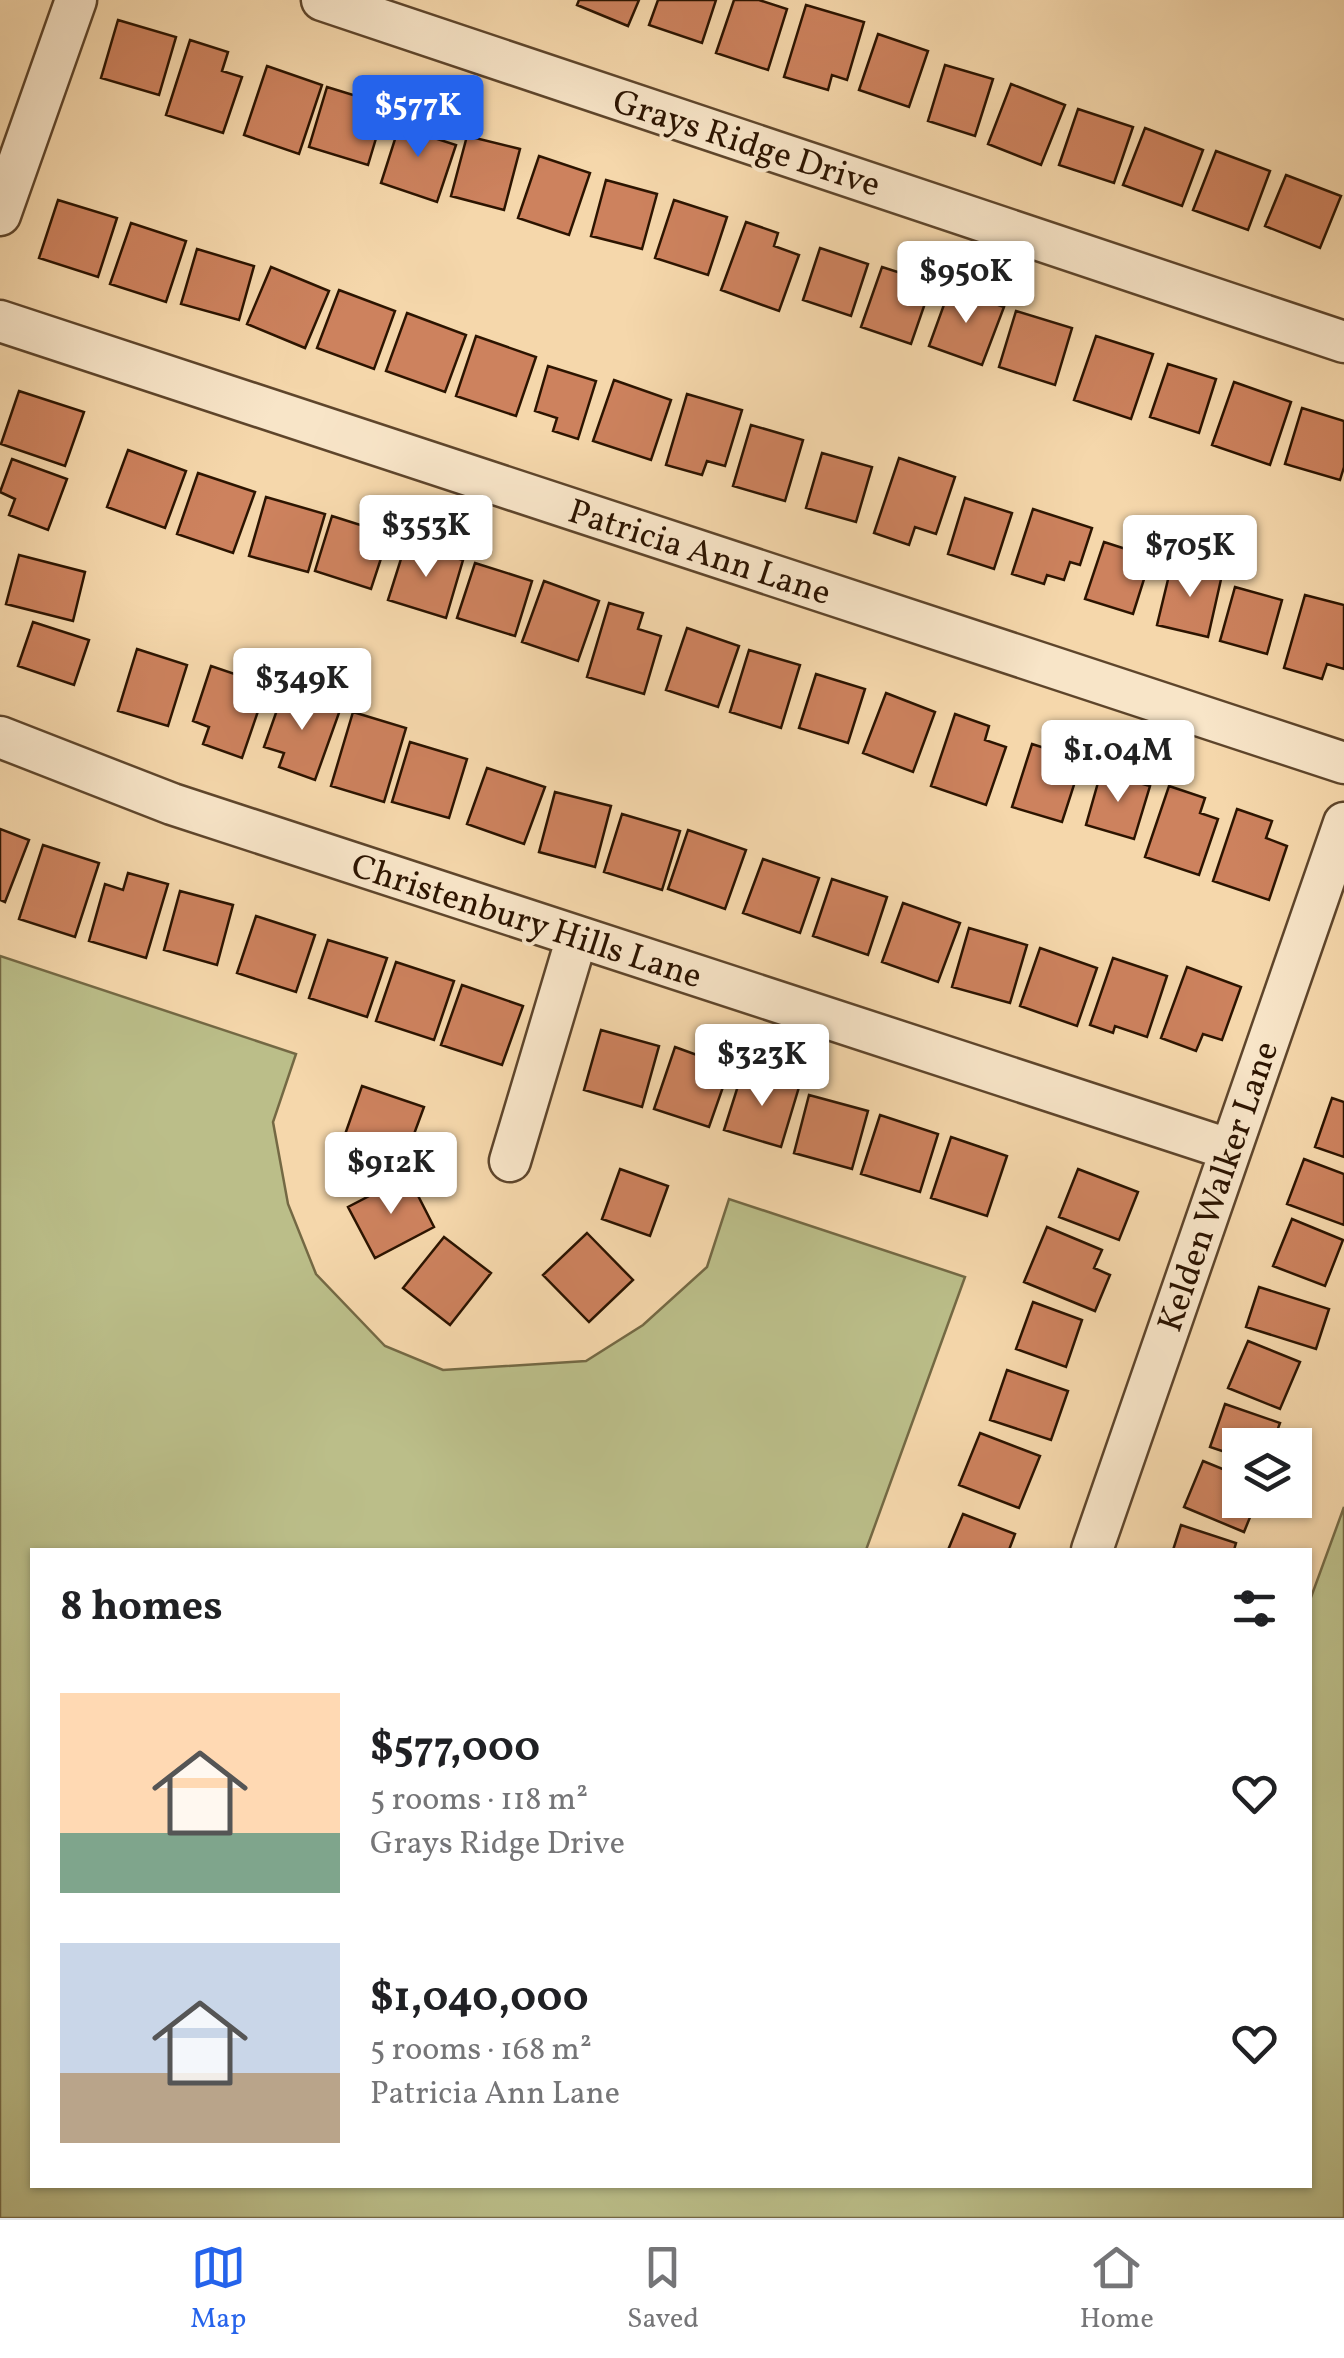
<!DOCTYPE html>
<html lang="en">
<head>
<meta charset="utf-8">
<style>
	body { margin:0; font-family:Vollkorn,serif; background:#f2f2f2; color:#202124; height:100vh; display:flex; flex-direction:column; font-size:38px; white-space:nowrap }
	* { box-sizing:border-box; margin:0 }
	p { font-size:32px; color:#757577 }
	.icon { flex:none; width:55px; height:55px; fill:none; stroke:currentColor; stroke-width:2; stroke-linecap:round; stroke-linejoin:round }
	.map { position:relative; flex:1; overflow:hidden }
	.sheet { position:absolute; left:30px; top:1548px; width:1282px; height:640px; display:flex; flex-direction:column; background:#fff; border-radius:0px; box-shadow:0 2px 8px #0004 }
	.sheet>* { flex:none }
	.fabs { position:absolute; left:1222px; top:1428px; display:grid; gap:20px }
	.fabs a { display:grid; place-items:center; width:90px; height:90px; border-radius:0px; background:#fff; box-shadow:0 2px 8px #0004; font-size:50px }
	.price { position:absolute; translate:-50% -85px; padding:0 22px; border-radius:10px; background:#fff; color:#222; font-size:32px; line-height:65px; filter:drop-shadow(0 2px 5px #0008) }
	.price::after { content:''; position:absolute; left:50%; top:60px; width:30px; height:22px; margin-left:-15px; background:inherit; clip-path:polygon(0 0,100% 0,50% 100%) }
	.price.selected { background:#2563eb; color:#fff }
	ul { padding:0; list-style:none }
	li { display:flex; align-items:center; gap:30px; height:250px; padding:0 30px }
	li span { display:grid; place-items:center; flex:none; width:280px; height:200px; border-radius:0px; color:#555 }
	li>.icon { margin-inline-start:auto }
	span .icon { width:120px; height:120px; fill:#fffc; stroke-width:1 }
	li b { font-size:42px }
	h2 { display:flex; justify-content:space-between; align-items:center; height:120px; padding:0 30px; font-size:42px }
	.tabs { display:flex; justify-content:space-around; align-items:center; height:140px; border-top:2px solid #e0e0e0; background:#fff; font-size:28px; color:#757577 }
	.tabs a { display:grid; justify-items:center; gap:5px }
	.tabs .selected { color:#2563eb }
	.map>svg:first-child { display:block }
</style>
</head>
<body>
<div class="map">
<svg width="1344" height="2218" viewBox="0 0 1344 2218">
	<rect width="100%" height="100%" fill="#f5d7ab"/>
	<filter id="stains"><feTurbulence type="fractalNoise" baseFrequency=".002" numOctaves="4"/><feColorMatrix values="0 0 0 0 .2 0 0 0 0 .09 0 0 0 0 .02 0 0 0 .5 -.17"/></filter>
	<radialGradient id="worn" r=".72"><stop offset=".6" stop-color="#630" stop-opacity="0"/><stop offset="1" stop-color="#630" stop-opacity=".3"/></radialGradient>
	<!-- green -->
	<path fill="#bbbe89" stroke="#746944" stroke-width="2.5" d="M 0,956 L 296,1054 L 273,1122 L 288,1204 L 316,1274 L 385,1346 L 443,1370 L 586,1361 L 643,1325 L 707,1267 L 729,1199 L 965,1277 L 866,1550 L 32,1550 L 32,2185 L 1310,2185 L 1310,1600 L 1344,1507 L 1344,2218 L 0,2218 Z"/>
	<!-- building -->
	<path fill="#cd825e" stroke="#2c1400" stroke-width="2.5" d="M 579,0 L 639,0 L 628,26 L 577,5 Z
		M 658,0 L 716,0 L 702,43 L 649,25 Z
		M 734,0 L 759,0 L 787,9 L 768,70 L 716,53 Z
		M 806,5 L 864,22 L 847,80 L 832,75 L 828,90 L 784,77 Z
		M 118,20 L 176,37 L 159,95 L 101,78 Z
		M 878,34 L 928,51 L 909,107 L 859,90 Z
		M 190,40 L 228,52 L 222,71 L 242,77 L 223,133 L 166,115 Z
		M 945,65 L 993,79 L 975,136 L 928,121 Z
		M 267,66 L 322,85 L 299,154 L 244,135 Z
		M 1011,84 L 1065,105 L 1041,165 L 988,144 Z
		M 327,87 L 386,105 L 368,165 L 309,147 Z
		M 1078,109 L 1133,127 L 1114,183 L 1059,165 Z
		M 403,114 L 436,125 L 431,137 L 456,145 L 437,202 L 381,183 Z
		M 1145,128 L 1203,150 L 1182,206 L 1123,185 Z
		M 467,136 L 520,149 L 504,210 L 451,196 Z
		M 1216,151 L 1270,171 L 1248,230 L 1193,210 Z
		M 539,156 L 590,173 L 569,235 L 518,218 Z
		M 1286,175 L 1341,196 L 1320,248 L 1265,226 Z
		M 606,180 L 657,194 L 642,249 L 591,236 Z
		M 58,200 L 117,218 L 98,277 L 39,258 Z
		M 674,200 L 727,217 L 708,275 L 655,258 Z
		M 746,222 L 778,233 L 774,246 L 799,255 L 779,311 L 721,290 Z
		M 131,223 L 186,241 L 166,302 L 110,284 Z
		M 820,248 L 868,264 L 851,316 L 803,300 Z
		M 197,249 L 254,266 L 239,320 L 181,304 Z
		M 271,267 L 329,291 L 305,348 L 247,324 Z
		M 882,267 L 932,283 L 911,344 L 861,327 Z
		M 950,288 L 1004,307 L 982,365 L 929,346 Z
		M 339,290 L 395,311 L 374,369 L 317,348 Z
		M 1016,311 L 1072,328 L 1055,385 L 999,367 Z
		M 407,313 L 466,335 L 445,392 L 386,371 Z
		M 476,336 L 536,357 L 516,416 L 456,396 Z
		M 1096,336 L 1153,354 L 1131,419 L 1074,400 Z
		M 1168,364 L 1216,379 L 1199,433 L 1150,417 Z
		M 548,366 L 596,381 L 578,439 L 553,431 L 557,418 L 535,411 Z
		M 614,380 L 671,400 L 651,460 L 593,441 Z
		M 1234,382 L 1291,402 L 1270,465 L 1212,445 Z
		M 19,391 L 84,412 L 65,466 L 1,444 Z
		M 687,394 L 742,410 L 725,466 L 707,461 L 702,475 L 666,465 Z
		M 1302,408 L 1344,421 L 1344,467 L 1340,480 L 1285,464 Z
		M 751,425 L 803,440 L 785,501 L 733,486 Z
		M 128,450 L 186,471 L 165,528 L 107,507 Z
		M 822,453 L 872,467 L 856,522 L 806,508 Z
		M 899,458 L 955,477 L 936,534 L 915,527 L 909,545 L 874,533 Z
		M 12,459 L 67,479 L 48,530 L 9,515 L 15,499 L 0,492 Z
		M 198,473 L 255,492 L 233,553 L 177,534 Z
		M 266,497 L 325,514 L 308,572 L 249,556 Z
		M 965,498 L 1012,513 L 994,569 L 948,554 Z
		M 1033,509 L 1092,528 L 1080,565 L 1070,562 L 1064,580 L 1047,575 L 1044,584 L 1012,574 Z
		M 332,516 L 389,534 L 371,589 L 315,571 Z
		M 1104,542 L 1151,557 L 1133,614 L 1085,599 Z
		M 406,543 L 463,560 L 446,618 L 388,600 Z
		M 19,555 L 85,572 L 73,621 L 6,604 Z
		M 475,563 L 532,581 L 515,636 L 457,618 Z
		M 1172,563 L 1222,575 L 1208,637 L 1157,625 Z
		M 544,581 L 599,601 L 578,661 L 522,642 Z
		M 1235,587 L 1282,600 L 1267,654 L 1220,641 Z
		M 1305,595 L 1344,605 L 1344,669 L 1327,664 L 1322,679 L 1284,668 Z
		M 609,603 L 643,613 L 638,629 L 661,636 L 644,694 L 587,677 Z
		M 33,622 L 89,640 L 74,685 L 18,666 Z
		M 687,628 L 739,646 L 718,707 L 666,690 Z
		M 137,649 L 187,665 L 168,726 L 118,711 Z
		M 749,650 L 800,665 L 781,728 L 730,712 Z
		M 211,666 L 267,685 L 242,758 L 203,744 L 209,727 L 193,721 Z
		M 816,674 L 865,689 L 848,743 L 799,728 Z
		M 284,690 L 340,710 L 315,780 L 279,767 L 284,753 L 264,747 Z
		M 886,693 L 935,712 L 913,772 L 863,753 Z
		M 353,712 L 406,728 L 384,802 L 331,786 Z
		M 955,714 L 989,726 L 985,740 L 1006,747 L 986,805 L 931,786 Z
		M 410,742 L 467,759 L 449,818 L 392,802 Z
		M 1032,744 L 1082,760 L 1062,822 L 1012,807 Z
		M 487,768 L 545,787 L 524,844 L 467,824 Z
		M 1101,772 L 1150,786 L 1134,839 L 1086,825 Z
		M 1169,786 L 1205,798 L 1200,813 L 1218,819 L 1199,875 L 1145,857 Z
		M 555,792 L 611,806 L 595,867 L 539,852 Z
		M 1237,809 L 1272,821 L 1266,838 L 1287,846 L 1269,900 L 1213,881 Z
		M 622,814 L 680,831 L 662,890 L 604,872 Z
		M 0,829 L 29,840 L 5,902 L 0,900 Z
		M 688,830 L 746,850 L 725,909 L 668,889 Z
		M 43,845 L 99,863 L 75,937 L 19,919 Z
		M 763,859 L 819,878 L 800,933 L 743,913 Z
		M 128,873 L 168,884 L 146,958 L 89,941 L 105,884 L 123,890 Z
		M 832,879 L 887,897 L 868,955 L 813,936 Z
		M 180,891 L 233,905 L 217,965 L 164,950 Z
		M 903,903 L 960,923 L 938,982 L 882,962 Z
		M 256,916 L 315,935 L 296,992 L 237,973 Z
		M 969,928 L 1027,945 L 1010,1003 L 952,987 Z
		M 328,940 L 387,958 L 367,1017 L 309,998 Z
		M 1040,948 L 1097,968 L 1077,1026 L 1020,1006 Z
		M 1113,958 L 1167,976 L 1147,1037 L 1115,1026 L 1113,1033 L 1090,1025 Z
		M 396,962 L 454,981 L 434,1040 L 376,1021 Z
		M 1187,967 L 1241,987 L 1222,1040 L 1203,1034 L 1196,1051 L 1161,1038 Z
		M 462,985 L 523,1006 L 502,1065 L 441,1045 Z
		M 601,1030 L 659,1046 L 642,1107 L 584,1090 Z
		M 675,1047 L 730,1067 L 709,1127 L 654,1109 Z
		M 743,1070 L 799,1087 L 781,1147 L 724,1130 Z
		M 362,1086 L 424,1107 L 403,1164 L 342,1143 Z
		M 809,1095 L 868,1111 L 852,1169 L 794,1153 Z
		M 1332,1098 L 1344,1102 L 1344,1157 L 1315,1147 Z
		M 880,1115 L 938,1134 L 920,1192 L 861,1174 Z
		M 951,1137 L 1007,1156 L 987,1216 L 931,1198 Z
		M 1304,1159 L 1344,1174 L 1344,1225 L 1287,1204 Z
		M 620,1169 L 668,1186 L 650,1236 L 602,1219 Z
		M 1078,1169 L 1138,1192 L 1119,1240 L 1059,1217 Z
		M 408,1176 L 434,1227 L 375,1258 L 348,1207 Z
		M 1292,1219 L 1343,1240 L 1325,1286 L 1273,1266 Z
		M 1047,1227 L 1102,1250 L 1094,1268 L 1110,1275 L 1095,1311 L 1024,1282 Z
		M 587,1233 L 633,1280 L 589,1322 L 543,1275 Z
		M 444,1237 L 491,1273 L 450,1325 L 403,1288 Z
		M 1259,1287 L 1329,1309 L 1316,1349 L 1246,1327 Z
		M 1033,1302 L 1082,1320 L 1066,1367 L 1016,1349 Z
		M 1248,1341 L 1300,1362 L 1280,1409 L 1228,1388 Z
		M 1007,1370 L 1068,1391 L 1051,1440 L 990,1420 Z
		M 1225,1404 L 1280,1423 L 1272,1445 L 1240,1445 L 1240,1457 L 1210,1447 Z
		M 980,1433 L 1040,1456 L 1019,1508 L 959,1485 Z
		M 1203,1461 L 1240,1476 L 1240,1500 L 1257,1500 L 1244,1532 L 1184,1507 Z
		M 963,1514 L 1015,1534 L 1009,1550 L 948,1550 Z
		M 1181,1525 L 1236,1543 L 1234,1550 L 1173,1550 Z"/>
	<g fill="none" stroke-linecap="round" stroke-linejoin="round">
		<!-- street casing -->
		<g stroke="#5e452b" stroke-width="45">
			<path id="street" d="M 322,0 L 1344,342
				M 0,215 L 76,0
				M 0,321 L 1344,763
				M 0,737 L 172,804 L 1228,1149
				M 510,1161 L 577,937
				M 1092,1550 L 1344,823"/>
		</g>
		<!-- street -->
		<use href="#street" stroke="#f8e5c8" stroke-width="40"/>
	</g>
	<g text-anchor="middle" stroke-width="8" stroke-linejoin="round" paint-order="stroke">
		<!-- street labels -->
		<g font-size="35" fill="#2c1400" stroke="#f8e5c8">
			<text transform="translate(747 142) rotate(18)" y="12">Grays Ridge Drive</text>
			<text transform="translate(700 551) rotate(18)" y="12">Patricia Ann Lane</text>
			<text transform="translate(527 920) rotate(18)" y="12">Christenbury Hills Lane</text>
			<text transform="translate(1217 1186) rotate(-71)" y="12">Kelden Walker Lane</text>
		</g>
	</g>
	<rect width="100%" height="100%" filter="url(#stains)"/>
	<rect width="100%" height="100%" fill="url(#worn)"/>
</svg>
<div class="fabs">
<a><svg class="icon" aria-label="layers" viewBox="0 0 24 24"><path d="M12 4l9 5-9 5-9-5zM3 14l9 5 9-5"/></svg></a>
</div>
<b class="price selected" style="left:418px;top:160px">$577K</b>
<b class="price" style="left:966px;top:326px">$950K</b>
<b class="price" style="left:426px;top:580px">$353K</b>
<b class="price" style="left:1190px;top:600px">$705K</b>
<b class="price" style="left:302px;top:733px">$349K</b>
<b class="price" style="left:1118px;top:805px">$1.04M</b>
<b class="price" style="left:762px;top:1109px">$323K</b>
<b class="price" style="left:391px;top:1217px">$912K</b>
<section class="sheet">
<h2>8 homes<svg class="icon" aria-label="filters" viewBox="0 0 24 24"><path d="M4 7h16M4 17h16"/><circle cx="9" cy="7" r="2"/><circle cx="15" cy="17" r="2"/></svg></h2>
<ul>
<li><span style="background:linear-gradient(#ffd9b3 70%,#7fa58c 0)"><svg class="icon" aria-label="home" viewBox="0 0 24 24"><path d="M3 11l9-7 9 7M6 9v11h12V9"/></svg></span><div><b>$577,000</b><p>5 rooms · 118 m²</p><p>Grays Ridge Drive</p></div><svg class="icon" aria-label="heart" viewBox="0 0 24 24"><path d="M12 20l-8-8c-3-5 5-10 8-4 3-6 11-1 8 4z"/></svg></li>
<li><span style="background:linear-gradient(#c9d6e8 65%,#b9a48a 0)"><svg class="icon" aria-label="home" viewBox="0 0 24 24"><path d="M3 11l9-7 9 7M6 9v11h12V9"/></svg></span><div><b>$1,040,000</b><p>5 rooms · 168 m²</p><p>Patricia Ann Lane</p></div><svg class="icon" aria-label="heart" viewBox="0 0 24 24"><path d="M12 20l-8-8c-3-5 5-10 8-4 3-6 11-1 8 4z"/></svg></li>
</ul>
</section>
</div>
<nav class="tabs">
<a class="selected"><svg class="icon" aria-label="map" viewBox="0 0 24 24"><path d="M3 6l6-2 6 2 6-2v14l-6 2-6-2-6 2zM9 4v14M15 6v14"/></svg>Map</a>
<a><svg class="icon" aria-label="saved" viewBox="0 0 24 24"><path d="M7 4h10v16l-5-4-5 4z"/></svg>Saved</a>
<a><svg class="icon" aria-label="home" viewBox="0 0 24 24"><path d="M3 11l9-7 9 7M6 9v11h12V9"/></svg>Home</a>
</nav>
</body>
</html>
